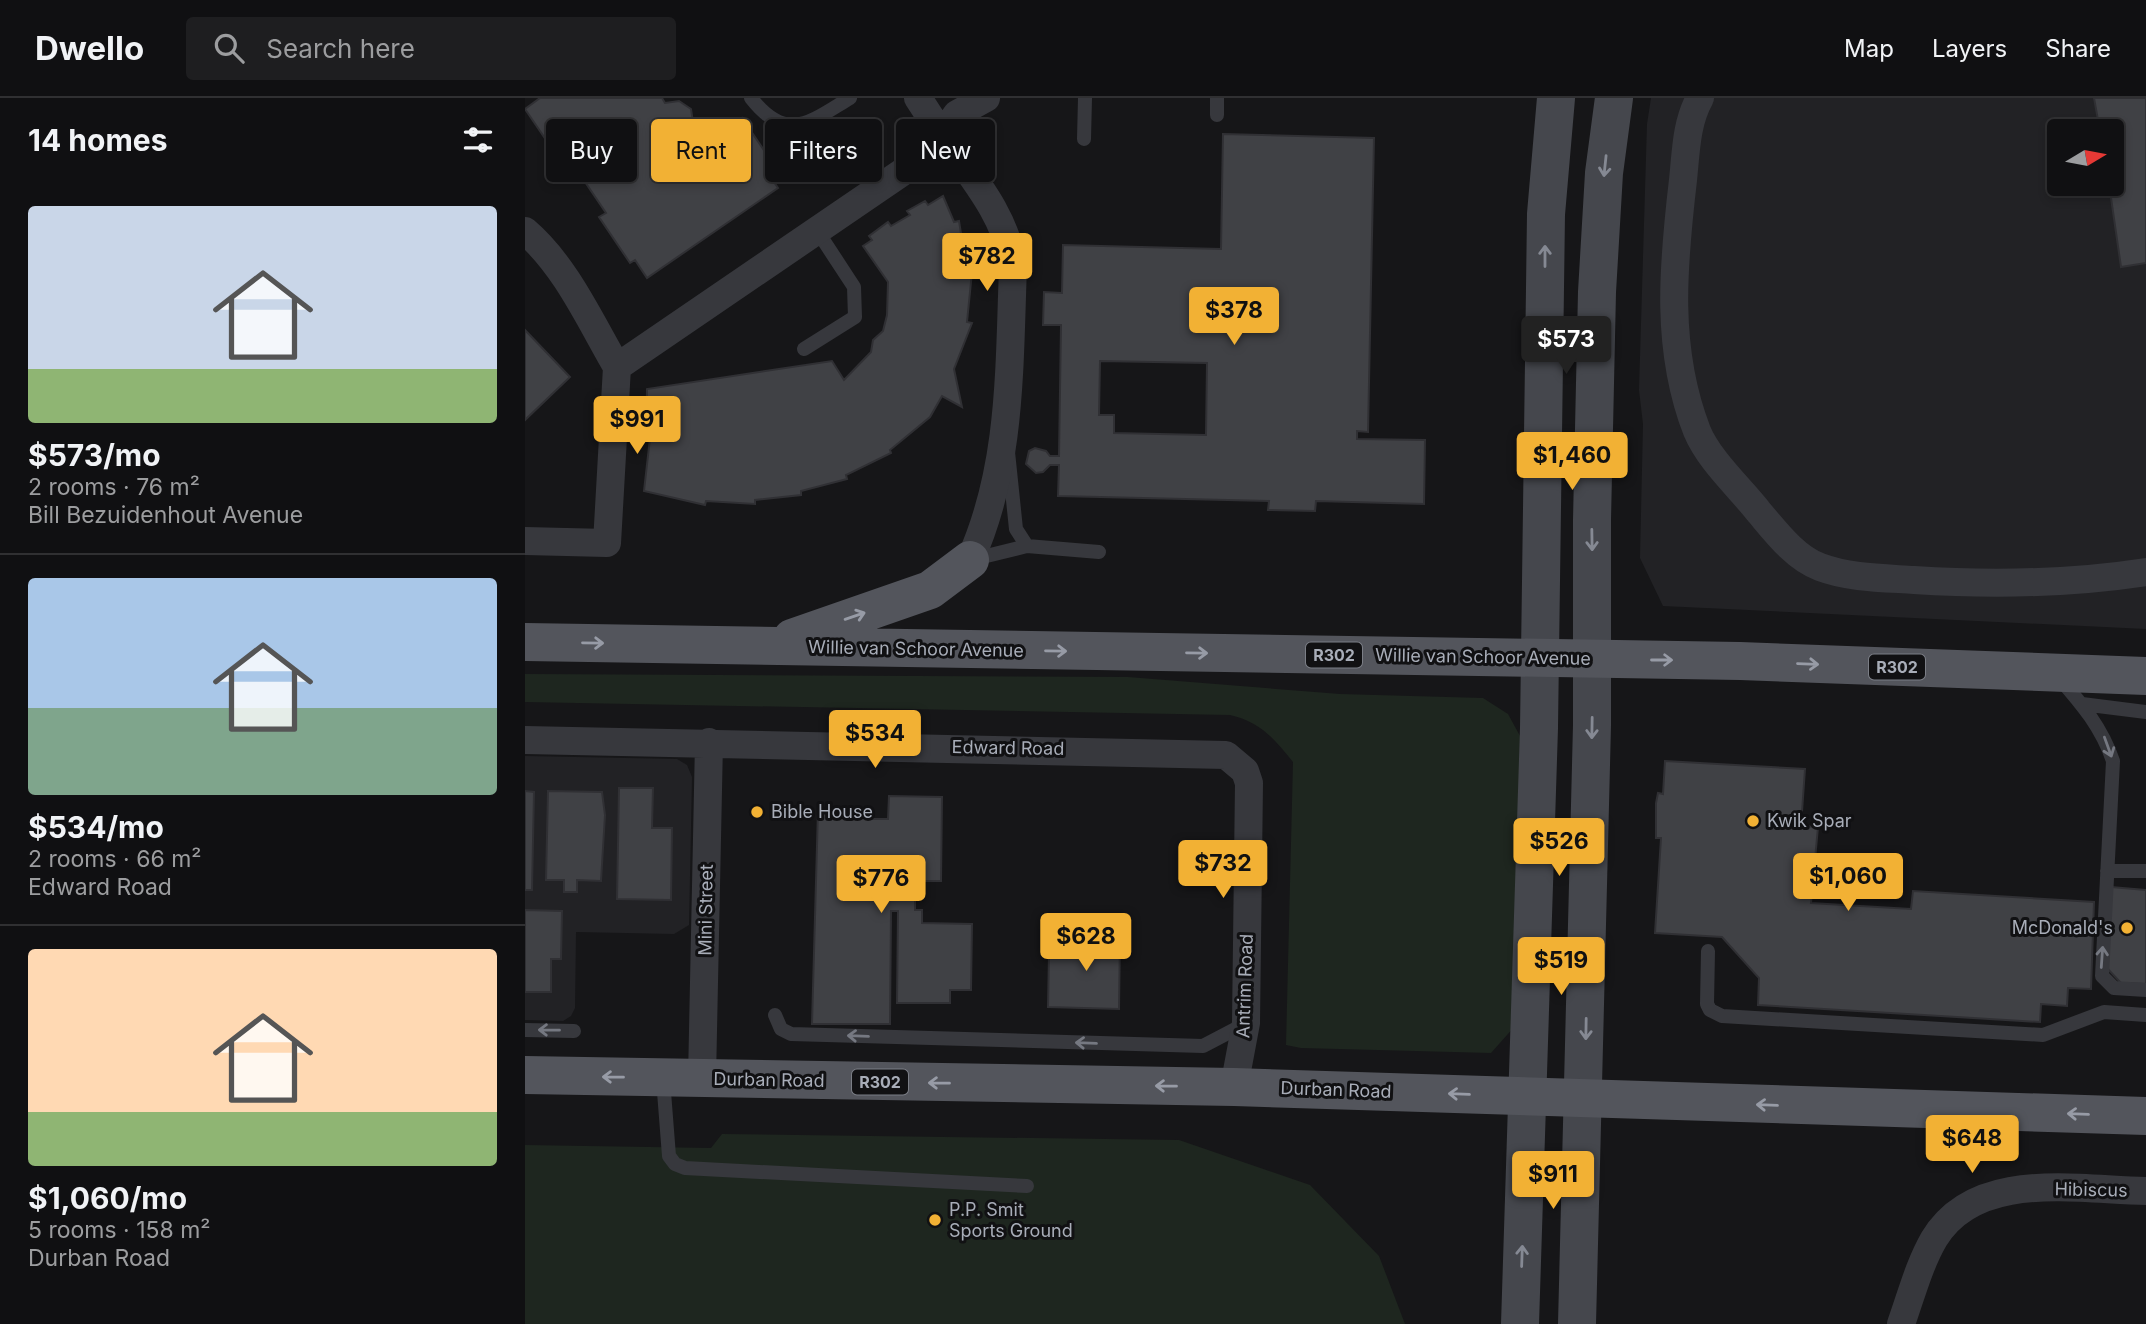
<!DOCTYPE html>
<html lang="en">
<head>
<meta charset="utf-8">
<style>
	body { margin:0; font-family:Inter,sans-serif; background:#1e1e20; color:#f1f3f6; height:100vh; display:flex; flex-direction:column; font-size:26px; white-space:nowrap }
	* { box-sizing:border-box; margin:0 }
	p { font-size:23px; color:#9c9d9f }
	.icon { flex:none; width:38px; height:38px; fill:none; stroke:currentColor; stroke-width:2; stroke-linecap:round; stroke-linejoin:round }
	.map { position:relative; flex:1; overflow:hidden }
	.sheet { display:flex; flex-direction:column; background:#101012; width:525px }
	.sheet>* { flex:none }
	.guide { position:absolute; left:21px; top:21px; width:665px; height:63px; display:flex; gap:14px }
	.needle { width:46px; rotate:80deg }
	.buttons { position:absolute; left:1522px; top:21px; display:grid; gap:14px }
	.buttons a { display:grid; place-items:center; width:77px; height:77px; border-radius:7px; background:#101012; box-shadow:0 4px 10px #0003,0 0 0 2px #303032; font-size:35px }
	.price { position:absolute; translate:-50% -60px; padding:0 16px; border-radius:7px; background:#f2b134; color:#111; font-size:23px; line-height:46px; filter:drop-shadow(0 2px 4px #0008) }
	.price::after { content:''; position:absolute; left:50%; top:42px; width:21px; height:16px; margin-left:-10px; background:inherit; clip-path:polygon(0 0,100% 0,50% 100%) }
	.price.current { background:#222; color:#fff }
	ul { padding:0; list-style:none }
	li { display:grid; align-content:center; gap:14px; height:371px; padding:0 28px }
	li+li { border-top:2px solid #303032 }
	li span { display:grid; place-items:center; height:217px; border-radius:7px; color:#555 }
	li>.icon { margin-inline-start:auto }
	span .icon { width:126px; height:126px; fill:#fffc; stroke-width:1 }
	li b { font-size:30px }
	h2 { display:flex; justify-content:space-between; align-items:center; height:84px; padding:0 28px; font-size:30px }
	.tag { padding:0 24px; border-radius:7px; background:#101012; box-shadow:0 4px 10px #0003,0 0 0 2px #303032; font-size:24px; line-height:63px }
	.tag.current { background:#f2b134; color:#111 }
	header { display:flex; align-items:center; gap:42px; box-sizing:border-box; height:98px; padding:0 35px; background:#101012; border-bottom:2px solid #303032 }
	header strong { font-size:33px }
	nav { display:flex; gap:38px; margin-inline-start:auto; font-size:24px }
	.search { width:490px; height:63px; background:#1e1e20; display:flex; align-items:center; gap:18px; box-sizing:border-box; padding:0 24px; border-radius:7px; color:#9c9d9f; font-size:26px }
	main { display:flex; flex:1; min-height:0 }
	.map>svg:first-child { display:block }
</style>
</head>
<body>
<header>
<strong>Dwello</strong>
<div class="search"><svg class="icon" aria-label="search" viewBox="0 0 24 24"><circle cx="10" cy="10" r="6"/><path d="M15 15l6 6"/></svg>Search here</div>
<nav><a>Map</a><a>Layers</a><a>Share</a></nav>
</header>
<main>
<section class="sheet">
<h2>14 homes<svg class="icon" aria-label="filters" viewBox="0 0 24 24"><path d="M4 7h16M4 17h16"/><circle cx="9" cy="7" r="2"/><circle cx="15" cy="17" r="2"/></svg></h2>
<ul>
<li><span style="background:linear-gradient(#c9d6e8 75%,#8fb573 0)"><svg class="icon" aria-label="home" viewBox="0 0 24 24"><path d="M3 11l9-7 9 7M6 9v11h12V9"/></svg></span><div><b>$573/mo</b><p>2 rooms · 76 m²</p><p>Bill Bezuidenhout Avenue</p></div></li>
<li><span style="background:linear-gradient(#a9c7e8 60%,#7fa58c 0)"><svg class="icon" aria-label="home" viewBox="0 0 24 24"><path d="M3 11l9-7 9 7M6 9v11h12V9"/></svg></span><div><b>$534/mo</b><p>2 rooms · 66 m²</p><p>Edward Road</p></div></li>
<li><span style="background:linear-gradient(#ffd9b3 75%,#8fb573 0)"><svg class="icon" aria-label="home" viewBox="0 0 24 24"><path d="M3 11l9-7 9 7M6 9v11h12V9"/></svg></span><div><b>$1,060/mo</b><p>5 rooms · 158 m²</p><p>Durban Road</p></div></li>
</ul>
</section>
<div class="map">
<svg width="1621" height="1226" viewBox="0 0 1621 1226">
	<rect width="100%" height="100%" fill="#161618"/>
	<!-- built -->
	<path fill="#222225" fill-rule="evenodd" d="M 1126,0 L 1621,0 L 1621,531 L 1138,508 L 1115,460 L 1118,326 L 1114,292 L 1122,26 ZM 1535,33 L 1587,33 L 1587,86 L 1535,86 Z
		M 0,658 L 152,661 L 162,667 L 167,679 L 164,827 L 149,836 L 51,834 L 50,910 L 46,918 L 38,923 L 0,922 Z"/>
	<!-- green -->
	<path fill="#1e261f" d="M 0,576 L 603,579 L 815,596 L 958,600 L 983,616 L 995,638 L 990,928 L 966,955 L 776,950 L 761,947 L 768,664 C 749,640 735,624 705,617 L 0,604 Z
		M 197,1036 L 654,1042 L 785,1087 L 854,1158 L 880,1226 L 0,1226 L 0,1047 L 186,1050 Z"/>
	<!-- building -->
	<path fill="#404145" stroke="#303034" stroke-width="2" fill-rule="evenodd" d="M 15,0 L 137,0 L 140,5 L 154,3 L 166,11 L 168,24 L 161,35 L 172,51 L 217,20 L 249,67 L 241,72 L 253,90 L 122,180 L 110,162 L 105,165 L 74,119 L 81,115 L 39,53 L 32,58 L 0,11 Z
		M 1569,0 L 1621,0 L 1621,165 L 1596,169 L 1584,86 L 1587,86 L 1587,33 L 1575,33 Z
		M 698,36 L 849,40 L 843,334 L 832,333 L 832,341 L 900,342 L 899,406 L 791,403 L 790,413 L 743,412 L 744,403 L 533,398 L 534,367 L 525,367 L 518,374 L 511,375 L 501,366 L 504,353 L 510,350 L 521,353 L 525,358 L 534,358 L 536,227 L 518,227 L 519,194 L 537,195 L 538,147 L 696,151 ZM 575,263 L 682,265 L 681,337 L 589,335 L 589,317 L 574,317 Z
		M 418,98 L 429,124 L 434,123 L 442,173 L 447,174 L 442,224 L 447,225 L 429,271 L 437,309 L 417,298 L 405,319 L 365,352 L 366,355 L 321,377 L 322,381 L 276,393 L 276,397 L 230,402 L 230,406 L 181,403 L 180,407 L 119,393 L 125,340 L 121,339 L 122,291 L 307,263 L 319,282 L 346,254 L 348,242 L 358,233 L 362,217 L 363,184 L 338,148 L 347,142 L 344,138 L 363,124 L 366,128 L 385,117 L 382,113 L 400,103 L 403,107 Z
		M 0,232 L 45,279 L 0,322 Z
		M 1140,663 L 1280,671 L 1276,728 L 1293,729 L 1286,805 L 1386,811 L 1388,793 L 1569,804 L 1566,891 L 1543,890 L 1542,908 L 1516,906 L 1515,924 L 1233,907 L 1234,880 L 1197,839 L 1130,835 L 1136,740 L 1131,740 L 1131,705 L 1133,695 L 1138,696 Z
		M 94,690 L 128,690 L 127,730 L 147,730 L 146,802 L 92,801 Z
		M 0,693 L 9,694 L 7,792 L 0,792 Z
		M 23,693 L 77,694 L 80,717 L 76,783 L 52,782 L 52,794 L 39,794 L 39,782 L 21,782 Z
		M 364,698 L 417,699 L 416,783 L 369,783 L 369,799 L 390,799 L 390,812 L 397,812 L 397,825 L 447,826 L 446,892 L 425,892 L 425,905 L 372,905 L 373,813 L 366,813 L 365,926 L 287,926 L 293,712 L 345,712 L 345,721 L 363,721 Z
		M 1586,789 L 1621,792 L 1621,886 L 1596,885 L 1580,868 Z
		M 0,812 L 37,813 L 36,861 L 26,861 L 26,894 L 0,894 Z
		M 537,836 L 595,837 L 594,911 L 523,909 L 524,856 L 537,856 Z"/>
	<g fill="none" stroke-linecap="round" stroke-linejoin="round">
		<!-- service -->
		<path stroke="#37383d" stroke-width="14" d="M 226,0 C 262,46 285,24 325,0
			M 692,17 L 692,0
			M 559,41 L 560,0
			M 279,251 L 330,219 L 329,189 L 293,134
			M 483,354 L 491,431 L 502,448 L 574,454
			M 445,462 L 502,448
			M 1534,580 C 1557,606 1577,630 1588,663 L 1577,878 L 1589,890 L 1621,892
			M 1557,606 L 1621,614
			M 1582,773 L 1621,773
			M 1183,853 L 1182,906 L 1185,912 L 1197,918 L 1518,937 L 1579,914 L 1621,917
			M 250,917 L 256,931 L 266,936 L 678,948 L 720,926
			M 0,932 L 49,933
			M 138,981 L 144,1058 L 150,1066 L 160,1070 L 502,1088"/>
		<!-- minor -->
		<path stroke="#37383d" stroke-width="28" d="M 1175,0 C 1161,25 1161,54 1158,82 C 1148,167 1140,251 1172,333 C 1184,362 1214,389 1233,413 C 1250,433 1270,460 1295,469 C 1324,480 1358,480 1389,482 C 1468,487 1543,486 1621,474
			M 0,133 C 41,168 65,223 92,269 L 404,56 L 417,37 L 393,0
			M 0,443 L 82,445 L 92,269
			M 445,462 C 487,369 484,270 488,169 C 482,118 446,78 417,37 L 432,16 L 461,0
			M 0,642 L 701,657 L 720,673 L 724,685 L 721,925 L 709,989
			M 177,981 L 184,644
			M 1376,1226 C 1386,1198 1394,1167 1409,1141 C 1451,1071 1552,1092 1621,1093"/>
		<!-- secondary -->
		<path stroke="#45474d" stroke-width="38" d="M 995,1226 L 1014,630 L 1021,116 L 1031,0
			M 1052,1226 L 1067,627 L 1067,422 L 1072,194 L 1079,75 L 1089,0"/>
		<!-- primary -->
		<path stroke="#53555c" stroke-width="38" d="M 267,540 L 405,492 L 445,462
			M 0,544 L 1215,563 L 1621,578
			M 0,977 L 709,989 L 1621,1018"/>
	</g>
	<!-- one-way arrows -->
	<defs><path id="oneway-shaft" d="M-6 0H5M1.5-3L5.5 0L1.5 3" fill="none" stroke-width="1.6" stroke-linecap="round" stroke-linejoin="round" transform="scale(1.75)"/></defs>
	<g stroke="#858993">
		<use href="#oneway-shaft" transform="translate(1080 68) rotate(96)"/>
		<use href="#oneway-shaft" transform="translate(1020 158) rotate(-90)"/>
		<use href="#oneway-shaft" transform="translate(1067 442) rotate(89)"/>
		<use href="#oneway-shaft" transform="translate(1067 630) rotate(91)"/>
		<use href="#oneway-shaft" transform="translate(1061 931) rotate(91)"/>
		<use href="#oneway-shaft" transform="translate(997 1158) rotate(-88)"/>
	</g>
	<g stroke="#979ba6">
		<use href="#oneway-shaft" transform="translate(330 518) rotate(-19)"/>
		<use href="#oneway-shaft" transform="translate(68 545) rotate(1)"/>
		<use href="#oneway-shaft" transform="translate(531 553) rotate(1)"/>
		<use href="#oneway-shaft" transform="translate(672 555) rotate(1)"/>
		<use href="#oneway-shaft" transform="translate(1137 562)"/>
		<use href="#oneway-shaft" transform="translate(1283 566) rotate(2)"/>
		<use href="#oneway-shaft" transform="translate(88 979) rotate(-179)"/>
		<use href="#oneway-shaft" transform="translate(414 985) rotate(-179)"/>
		<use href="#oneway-shaft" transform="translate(641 988) rotate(-179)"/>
		<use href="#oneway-shaft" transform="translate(934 996) rotate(-178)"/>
		<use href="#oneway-shaft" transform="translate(1242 1007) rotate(-178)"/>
		<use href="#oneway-shaft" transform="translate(1553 1016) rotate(-178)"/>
	</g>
	<g stroke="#757881">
		<use href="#oneway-shaft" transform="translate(1583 649) rotate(70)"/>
		<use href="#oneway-shaft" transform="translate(1577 859) rotate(-86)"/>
		<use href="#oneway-shaft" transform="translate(24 932) rotate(-179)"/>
		<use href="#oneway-shaft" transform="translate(333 938) rotate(-178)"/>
		<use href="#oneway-shaft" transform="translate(561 945) rotate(-178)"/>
	</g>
	<!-- markers -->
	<g fill="#f2b134" stroke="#111113" stroke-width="2.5">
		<circle cx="232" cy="714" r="7"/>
		<circle cx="1228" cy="723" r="7"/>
		<circle cx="1602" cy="830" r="7"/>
		<circle cx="410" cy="1122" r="7"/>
	</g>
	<g text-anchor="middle" stroke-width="6" stroke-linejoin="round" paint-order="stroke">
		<!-- shield labels -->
		<g fill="#111113" stroke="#7b7e86" stroke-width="2">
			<rect x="781" y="544.5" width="56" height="25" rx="5"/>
			<rect x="1344" y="556.5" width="56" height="25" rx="5"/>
			<rect x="327" y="971.5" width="56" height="25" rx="5"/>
		</g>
		<g font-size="16" font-weight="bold" fill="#a8adb8">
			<text x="809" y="563">R302</text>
			<text x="1372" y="575">R302</text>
			<text x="355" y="990">R302</text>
		</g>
		<!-- street labels -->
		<g font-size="18" fill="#a8adb8" stroke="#111113">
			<text transform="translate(391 551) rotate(1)" y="6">Willie van Schoor Avenue</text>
			<text transform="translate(958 559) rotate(1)" y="6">Willie van Schoor Avenue</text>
			<text transform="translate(483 650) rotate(1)" y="6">Edward Road</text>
			<text transform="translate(181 812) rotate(-89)" y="6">Mini Street</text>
			<text transform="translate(720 888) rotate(-88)" y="6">Antrim Road</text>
			<text transform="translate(244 982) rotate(1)" y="6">Durban Road</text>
			<text transform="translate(811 992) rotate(2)" y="6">Durban Road</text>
			<text transform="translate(1566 1092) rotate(1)" y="6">Hibiscus</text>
		</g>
		<!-- poi labels -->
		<g font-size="18" fill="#a8adb8" stroke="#111113" text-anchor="start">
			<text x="246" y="720">Bible House</text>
			<text x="1242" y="729">Kwik Spar</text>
			<text x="1588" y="836" text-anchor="end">McDonald's</text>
			<text x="424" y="1118">P.P. Smit<tspan x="424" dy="21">Sports Ground</tspan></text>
		</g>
	</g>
</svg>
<div class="buttons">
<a><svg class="needle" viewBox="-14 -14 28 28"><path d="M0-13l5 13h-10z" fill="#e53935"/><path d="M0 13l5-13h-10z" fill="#9c9d9f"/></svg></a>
</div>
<b class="price" style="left:462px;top:195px">$782</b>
<b class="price" style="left:709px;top:249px">$378</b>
<b class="price current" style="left:1041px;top:278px">$573</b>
<b class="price" style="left:112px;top:358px">$991</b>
<b class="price" style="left:1047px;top:394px">$1,460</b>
<b class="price" style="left:350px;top:672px">$534</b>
<b class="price" style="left:1034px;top:780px">$526</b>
<b class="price" style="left:698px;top:802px">$732</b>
<b class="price" style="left:1323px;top:815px">$1,060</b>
<b class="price" style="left:356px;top:817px">$776</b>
<b class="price" style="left:561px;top:875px">$628</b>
<b class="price" style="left:1036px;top:899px">$519</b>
<b class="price" style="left:1447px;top:1077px">$648</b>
<b class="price" style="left:1028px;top:1113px">$911</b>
<div class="guide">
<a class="tag">Buy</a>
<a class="tag current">Rent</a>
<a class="tag">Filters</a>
<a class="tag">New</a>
</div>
</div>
</main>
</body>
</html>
